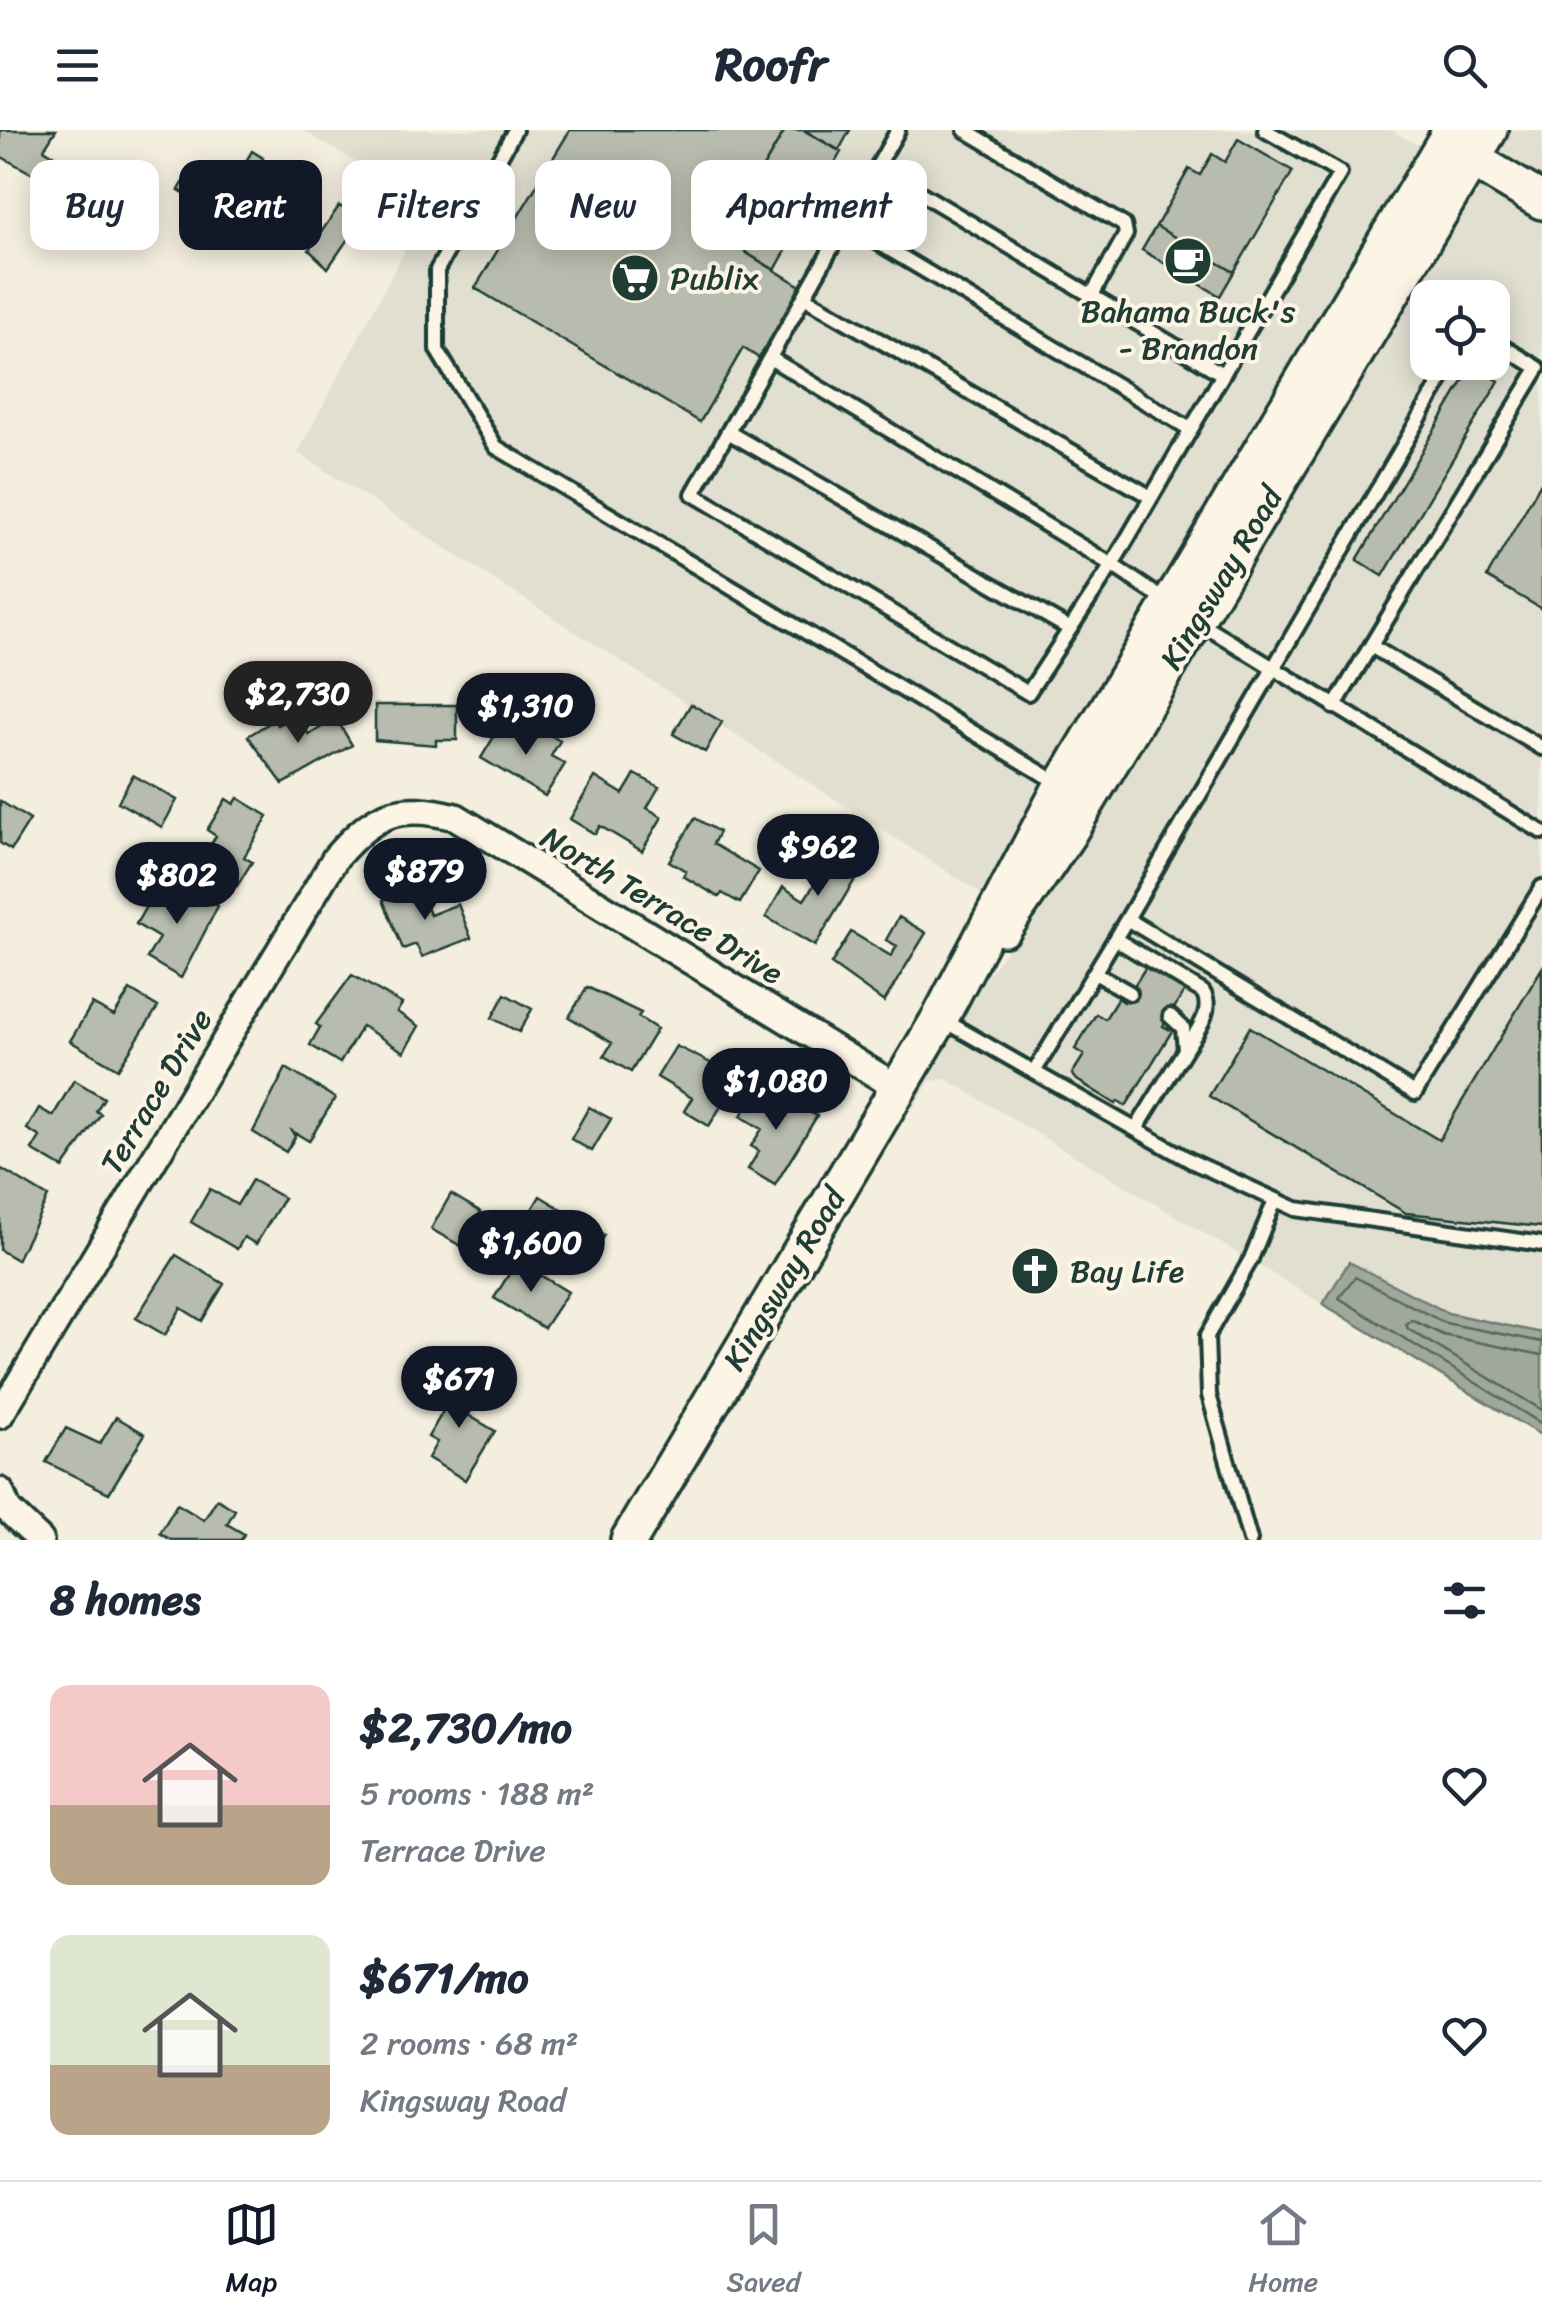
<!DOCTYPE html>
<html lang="en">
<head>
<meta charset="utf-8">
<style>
	body { margin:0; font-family:Sriracha,sans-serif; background:#f6f6f7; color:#1f2937; height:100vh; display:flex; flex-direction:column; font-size:38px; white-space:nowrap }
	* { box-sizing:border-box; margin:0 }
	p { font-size:32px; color:#747a83 }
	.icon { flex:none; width:55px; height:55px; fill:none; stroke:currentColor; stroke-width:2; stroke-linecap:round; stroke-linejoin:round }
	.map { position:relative; height:1410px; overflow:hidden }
	.sheet { display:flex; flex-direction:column; background:#fff; flex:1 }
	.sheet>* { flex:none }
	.banner { position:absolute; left:30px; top:30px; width:1000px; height:90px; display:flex; gap:20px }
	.tools { position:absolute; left:1410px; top:150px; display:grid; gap:20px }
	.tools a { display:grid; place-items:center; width:100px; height:100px; border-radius:20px; background:#fff; box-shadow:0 5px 25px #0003; font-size:50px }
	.price { position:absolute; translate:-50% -85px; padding:0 22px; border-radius:35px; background:#111827; color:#fff; font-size:32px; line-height:65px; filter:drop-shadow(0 2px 5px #0008) }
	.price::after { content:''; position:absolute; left:50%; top:60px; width:30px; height:22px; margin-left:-15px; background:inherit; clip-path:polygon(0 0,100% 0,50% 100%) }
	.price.selected { background:#222; color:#fff }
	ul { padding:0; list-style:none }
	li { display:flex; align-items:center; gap:30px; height:250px; padding:0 50px }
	li span { display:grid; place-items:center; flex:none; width:280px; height:200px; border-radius:20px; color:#555 }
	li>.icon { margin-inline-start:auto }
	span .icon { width:120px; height:120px; fill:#fffc; stroke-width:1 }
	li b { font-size:42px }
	h2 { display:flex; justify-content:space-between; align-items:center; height:120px; padding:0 50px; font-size:42px }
	.pill { padding:0 35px; border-radius:20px; background:#fff; box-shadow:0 5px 25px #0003; font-size:35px; line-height:90px }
	.pill.selected { background:#111827; color:#fff }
	header { display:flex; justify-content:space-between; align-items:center; height:130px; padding:0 50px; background:#fff; font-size:45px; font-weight:700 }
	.dock { display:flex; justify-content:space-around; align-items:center; height:140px; border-top:2px solid #e0e1e3; background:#fff; font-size:28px; color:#747a83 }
	.dock a { display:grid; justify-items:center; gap:5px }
	.dock .selected { color:#111827 }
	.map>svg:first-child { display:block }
</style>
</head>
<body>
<header><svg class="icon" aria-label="menu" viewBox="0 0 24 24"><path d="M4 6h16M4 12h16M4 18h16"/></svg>Roofr<svg class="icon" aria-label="search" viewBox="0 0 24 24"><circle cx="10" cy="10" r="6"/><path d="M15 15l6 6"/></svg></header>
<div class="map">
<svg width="1542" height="1410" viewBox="0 0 1542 1410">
	<rect width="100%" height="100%" fill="#f3eede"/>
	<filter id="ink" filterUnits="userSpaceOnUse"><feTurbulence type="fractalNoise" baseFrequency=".01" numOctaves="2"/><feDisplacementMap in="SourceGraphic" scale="20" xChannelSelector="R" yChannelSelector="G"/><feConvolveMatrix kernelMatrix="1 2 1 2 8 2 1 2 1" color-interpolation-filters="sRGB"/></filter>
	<g filter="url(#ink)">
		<!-- built -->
		<path fill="#e1dfd0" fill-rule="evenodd" d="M 302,0 L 1391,0 L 1424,19 L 985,766 L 298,323 L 429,75 Z
			M 1506,0 L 1542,0 L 1542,51 L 1493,22 Z
			M 1477,51 L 1542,90 L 1542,1203 L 1448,1183 L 1349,1132 L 1323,1174 L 946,949 L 930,951 L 913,978 L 906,972 L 952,896 L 1061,744 ZM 1428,168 L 1492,168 L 1492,232 L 1428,232 Z"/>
		<!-- water -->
		<path fill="#a0a89b" stroke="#6c7d72" stroke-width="2.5" d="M 1349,1132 L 1448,1183 L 1542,1203 L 1542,1306 L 1323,1174 Z"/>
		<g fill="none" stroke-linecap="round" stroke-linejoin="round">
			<!-- shore -->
			<path stroke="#53685d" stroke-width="2.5" d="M 1542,1212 L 1445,1193 L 1355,1147 L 1339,1168 L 1542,1294
				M 1542,1225 L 1443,1205 L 1412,1190 L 1406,1194 L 1408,1199 L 1542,1280"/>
		</g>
		<!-- building -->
		<path fill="#b8bcae" stroke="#1f3d34" stroke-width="2.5" d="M 0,0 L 56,0 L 44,19 L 57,27 L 44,50 L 0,26 Z
			M 570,0 L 785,0 L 762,39 L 784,56 L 745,122 L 802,157 L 759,228 L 743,218 L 700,292 L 475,158 Z
			M 785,0 L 803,0 L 841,22 L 813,72 L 762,39 Z
			M 804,0 L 850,0 L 839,20 Z
			M 1238,9 L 1293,41 L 1234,142 L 1156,96 L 1189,39 L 1200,45 L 1212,24 L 1225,32 Z
			M 252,21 L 263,28 L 243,61 L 282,85 L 269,106 L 258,100 L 253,109 L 199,78 L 201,73 L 179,60 L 192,37 L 232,55 Z
			M 784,56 L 813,72 L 775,140 L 745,122 Z
			M 339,76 L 363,87 L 328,138 L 309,120 Z
			M 1156,96 L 1234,142 L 1220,166 L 1142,120 Z
			M 1473,235 L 1499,251 L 1383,446 L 1357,430 Z
			M 1542,351 L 1542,479 L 1487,447 Z
			M 691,574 L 722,592 L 705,622 L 673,604 Z
			M 375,575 L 457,575 L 457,610 L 436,610 L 436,615 L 375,610 Z
			M 296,584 L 309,605 L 336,588 L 352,615 L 283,654 L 248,606 L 274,590 L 278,595 Z
			M 501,595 L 531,614 L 540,599 L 560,611 L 551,626 L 565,634 L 545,666 L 481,628 Z
			M 635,644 L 659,657 L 647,678 L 662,687 L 642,721 L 600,696 L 595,704 L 570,689 L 595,647 L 623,664 Z
			M 133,645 L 177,670 L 162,697 L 118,672 Z
			M 238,668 L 268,686 L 244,727 L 252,732 L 237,756 L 199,734 L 216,706 L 207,700 L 226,669 L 234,674 Z
			M 0,671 L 30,690 L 11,720 L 0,713 Z
			M 695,688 L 719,702 L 713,714 L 759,741 L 740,773 L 722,763 L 719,767 L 683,746 L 686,741 L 669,731 Z
			M 840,716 L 866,731 L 815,816 L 766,787 L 783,757 L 804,770 Z
			M 176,752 L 218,776 L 181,848 L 147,828 L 159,808 L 136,794 L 152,766 L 164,773 Z
			M 419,756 L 430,785 L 458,774 L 471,808 L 422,827 L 416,814 L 403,819 L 383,770 Z
			M 899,787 L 926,803 L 884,872 L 831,834 L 851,802 L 891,826 L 897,816 L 886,810 Z
			M 1147,835 L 1186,859 L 1163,896 L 1172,901 L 1126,976 L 1118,971 L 1116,974 L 1077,950 L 1072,944 L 1084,925 L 1075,919 L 1096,884 L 1105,889 L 1118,868 L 1124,872 Z
			M 1542,838 L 1542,1097 L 1406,1083 L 1209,966 L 1250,897 L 1439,1010 Z
			M 352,845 L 402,874 L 397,882 L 419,896 L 404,922 L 362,896 L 340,933 L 310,915 L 320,897 L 316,894 Z
			M 587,857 L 641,883 L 638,887 L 657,899 L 631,942 L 604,926 L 612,913 L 569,887 Z
			M 130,860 L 158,877 L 118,939 L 70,911 L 92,874 L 114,886 Z
			M 505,864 L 532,879 L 519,902 L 492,888 Z
			M 676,916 L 739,947 L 709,996 L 684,981 L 692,968 L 657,947 Z
			M 286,938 L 335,968 L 309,1011 L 292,1001 L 295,1007 L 286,1022 L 253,1002 Z
			M 74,950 L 104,968 L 96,981 L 101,984 L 63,1038 L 32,1020 L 40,1007 L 27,999 L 39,978 L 53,986 Z
			M 758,957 L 817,986 L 775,1055 L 748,1039 L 759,1021 L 751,1016 L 762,999 L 741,986 Z
			M 589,977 L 611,989 L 592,1021 L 571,1009 Z
			M 0,1038 L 48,1067 L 17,1130 L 0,1120 Z
			M 252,1050 L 284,1068 L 256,1114 L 244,1107 L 237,1119 L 191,1092 L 210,1059 L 237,1075 Z
			M 451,1064 L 481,1082 L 461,1116 L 431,1099 Z
			M 540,1066 L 604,1105 L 588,1132 L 524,1093 Z
			M 176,1125 L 224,1154 L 202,1191 L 181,1178 L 165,1205 L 136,1188 Z
			M 517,1131 L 568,1162 L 544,1198 L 494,1168 Z
			M 452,1245 L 481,1263 L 468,1285 L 495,1301 L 465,1350 L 428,1328 L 437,1312 L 428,1307 L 448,1273 L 439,1268 Z
			M 116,1287 L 145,1304 L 109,1363 L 46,1332 L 66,1298 L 100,1314 Z
			M 217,1369 L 235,1380 L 227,1394 L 244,1404 L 241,1410 L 171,1410 L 160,1403 L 177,1374 L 204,1390 Z"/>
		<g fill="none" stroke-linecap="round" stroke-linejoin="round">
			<!-- lane casing -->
			<g stroke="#1f3d34" stroke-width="20">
				<path id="lane" d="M 515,0 L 437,140 L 437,220 L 496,317 L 1060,654
					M 898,0 L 693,364 L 1028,563 L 1112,435 L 1169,473
					M 965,0 L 1124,95 L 1126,104 L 1092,165
					M 877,37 L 1222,244
					M 845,93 L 1190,299
					M 804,167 L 1151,367
					M 770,228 L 1112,435 L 1340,43 L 1265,0
					M 1452,232 L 1127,789 L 1415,963 L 1542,757
					M 728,302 L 1070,499
					M 1198,492 L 1542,702
					M 1371,516 L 1542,618
					M 1334,577 L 1538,238 L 1492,210
					M 1115,809 L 1203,862 C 1215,881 1195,903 1185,920
					M 1095,843 L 1130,863
					M 940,888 L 1034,942 L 1127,789
					M 1034,942 L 1193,1032 L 1296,1079 L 1542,1114
					M 1136,999 L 1185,920 L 1183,898 L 1170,886
					M 1250,1410 L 1209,1265 L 1207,1206 L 1251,1129 L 1275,1070"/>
			</g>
			<!-- street casing -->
			<g stroke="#1f3d34" stroke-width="32">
				<path id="street" d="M 0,1285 L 336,727 C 375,683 398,672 456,687 L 898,958
					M 0,1361 L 8,1380 L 40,1410"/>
			</g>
			<!-- secondary casing -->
			<g stroke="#1f3d34" stroke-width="42">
				<path id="secondary" d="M 1455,19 L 1542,71
					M 1004,798 L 1067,705 L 1489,0
					M 629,1410 L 940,888 L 1062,656 L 1452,0"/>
			</g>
			<!-- lane -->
			<use href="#lane" stroke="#fcf5e5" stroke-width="12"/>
			<!-- street -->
			<use href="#street" stroke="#fcf5e5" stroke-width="25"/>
			<!-- secondary -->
			<use href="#secondary" stroke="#fcf5e5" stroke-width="35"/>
		</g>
	</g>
	<!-- icons -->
	<defs>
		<g id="cafe-disc" transform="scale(2.5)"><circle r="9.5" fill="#1f3d34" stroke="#fcf5e5"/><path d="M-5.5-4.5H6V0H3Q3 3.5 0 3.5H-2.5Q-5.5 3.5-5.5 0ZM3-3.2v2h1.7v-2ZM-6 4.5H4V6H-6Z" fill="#fff"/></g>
		<g id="supermarket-disc" transform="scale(2.5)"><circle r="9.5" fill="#1f3d34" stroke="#fcf5e5"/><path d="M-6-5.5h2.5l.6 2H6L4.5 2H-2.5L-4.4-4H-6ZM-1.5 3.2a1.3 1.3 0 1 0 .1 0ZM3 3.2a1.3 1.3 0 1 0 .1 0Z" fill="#fff"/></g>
		<g id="church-disc" transform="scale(2.5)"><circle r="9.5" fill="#1f3d34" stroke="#fcf5e5"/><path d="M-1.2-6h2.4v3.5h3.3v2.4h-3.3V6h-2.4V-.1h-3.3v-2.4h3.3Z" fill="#fff"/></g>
	</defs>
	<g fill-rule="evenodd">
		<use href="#cafe-disc" x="1188" y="131"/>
		<use href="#supermarket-disc" x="635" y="148"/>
		<use href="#church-disc" x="1035" y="1141"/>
	</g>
	<g text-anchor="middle" stroke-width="8" stroke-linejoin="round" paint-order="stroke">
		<!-- poi labels -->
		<g font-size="32" fill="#1f3d34" stroke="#fcf5e5" text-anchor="start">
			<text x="670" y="159">Publix</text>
			<text x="1188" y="192" text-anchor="middle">Bahama Buck's<tspan x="1188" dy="37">- Brandon</tspan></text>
			<text x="1070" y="1152">Bay Life</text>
		</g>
		<!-- street labels -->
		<g font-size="32" fill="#1f3d34" stroke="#fcf5e5">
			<text transform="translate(1221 448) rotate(-59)" y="11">Kingsway Road</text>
			<text transform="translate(662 775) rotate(31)" y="11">North Terrace Drive</text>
			<text transform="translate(156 961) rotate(-59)" y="11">Terrace Drive</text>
			<text transform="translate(784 1149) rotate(-59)" y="11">Kingsway Road</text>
		</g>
	</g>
</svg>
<div class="tools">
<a><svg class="icon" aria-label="locate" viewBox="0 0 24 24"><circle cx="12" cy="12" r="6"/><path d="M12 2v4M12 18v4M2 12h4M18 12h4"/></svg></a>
</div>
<b class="price selected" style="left:298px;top:616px">$2,730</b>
<b class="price" style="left:526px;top:628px">$1,310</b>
<b class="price" style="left:818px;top:769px">$962</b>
<b class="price" style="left:425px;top:793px">$879</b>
<b class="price" style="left:177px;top:797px">$802</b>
<b class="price" style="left:776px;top:1003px">$1,080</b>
<b class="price" style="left:531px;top:1165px">$1,600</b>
<b class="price" style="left:459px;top:1301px">$671</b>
<div class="banner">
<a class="pill">Buy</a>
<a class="pill selected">Rent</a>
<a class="pill">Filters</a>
<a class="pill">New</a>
<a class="pill">Apartment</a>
</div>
</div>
<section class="sheet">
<h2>8 homes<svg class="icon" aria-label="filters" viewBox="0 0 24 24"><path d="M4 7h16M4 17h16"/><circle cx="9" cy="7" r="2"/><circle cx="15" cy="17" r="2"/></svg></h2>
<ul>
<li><span style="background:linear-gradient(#f6c9c9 60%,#b9a48a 0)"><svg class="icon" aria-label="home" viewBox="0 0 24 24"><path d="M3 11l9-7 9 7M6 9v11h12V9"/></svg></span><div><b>$2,730/mo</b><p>5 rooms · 188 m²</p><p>Terrace Drive</p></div><svg class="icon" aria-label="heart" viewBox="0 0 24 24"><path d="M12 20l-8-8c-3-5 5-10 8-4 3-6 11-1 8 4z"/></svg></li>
<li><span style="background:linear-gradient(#dfe7d0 65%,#b9a48a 0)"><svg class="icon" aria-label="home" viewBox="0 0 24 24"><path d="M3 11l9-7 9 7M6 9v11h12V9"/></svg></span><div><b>$671/mo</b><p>2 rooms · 68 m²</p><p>Kingsway Road</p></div><svg class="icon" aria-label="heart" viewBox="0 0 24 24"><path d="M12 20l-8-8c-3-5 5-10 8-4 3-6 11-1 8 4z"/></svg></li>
</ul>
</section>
<nav class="dock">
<a class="selected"><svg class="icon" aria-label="map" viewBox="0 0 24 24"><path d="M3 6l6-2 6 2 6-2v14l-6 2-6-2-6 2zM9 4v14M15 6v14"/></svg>Map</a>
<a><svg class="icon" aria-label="saved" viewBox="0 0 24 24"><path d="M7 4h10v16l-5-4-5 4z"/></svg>Saved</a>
<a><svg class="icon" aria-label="home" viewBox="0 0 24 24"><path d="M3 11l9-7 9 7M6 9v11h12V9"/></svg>Home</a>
</nav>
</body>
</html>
